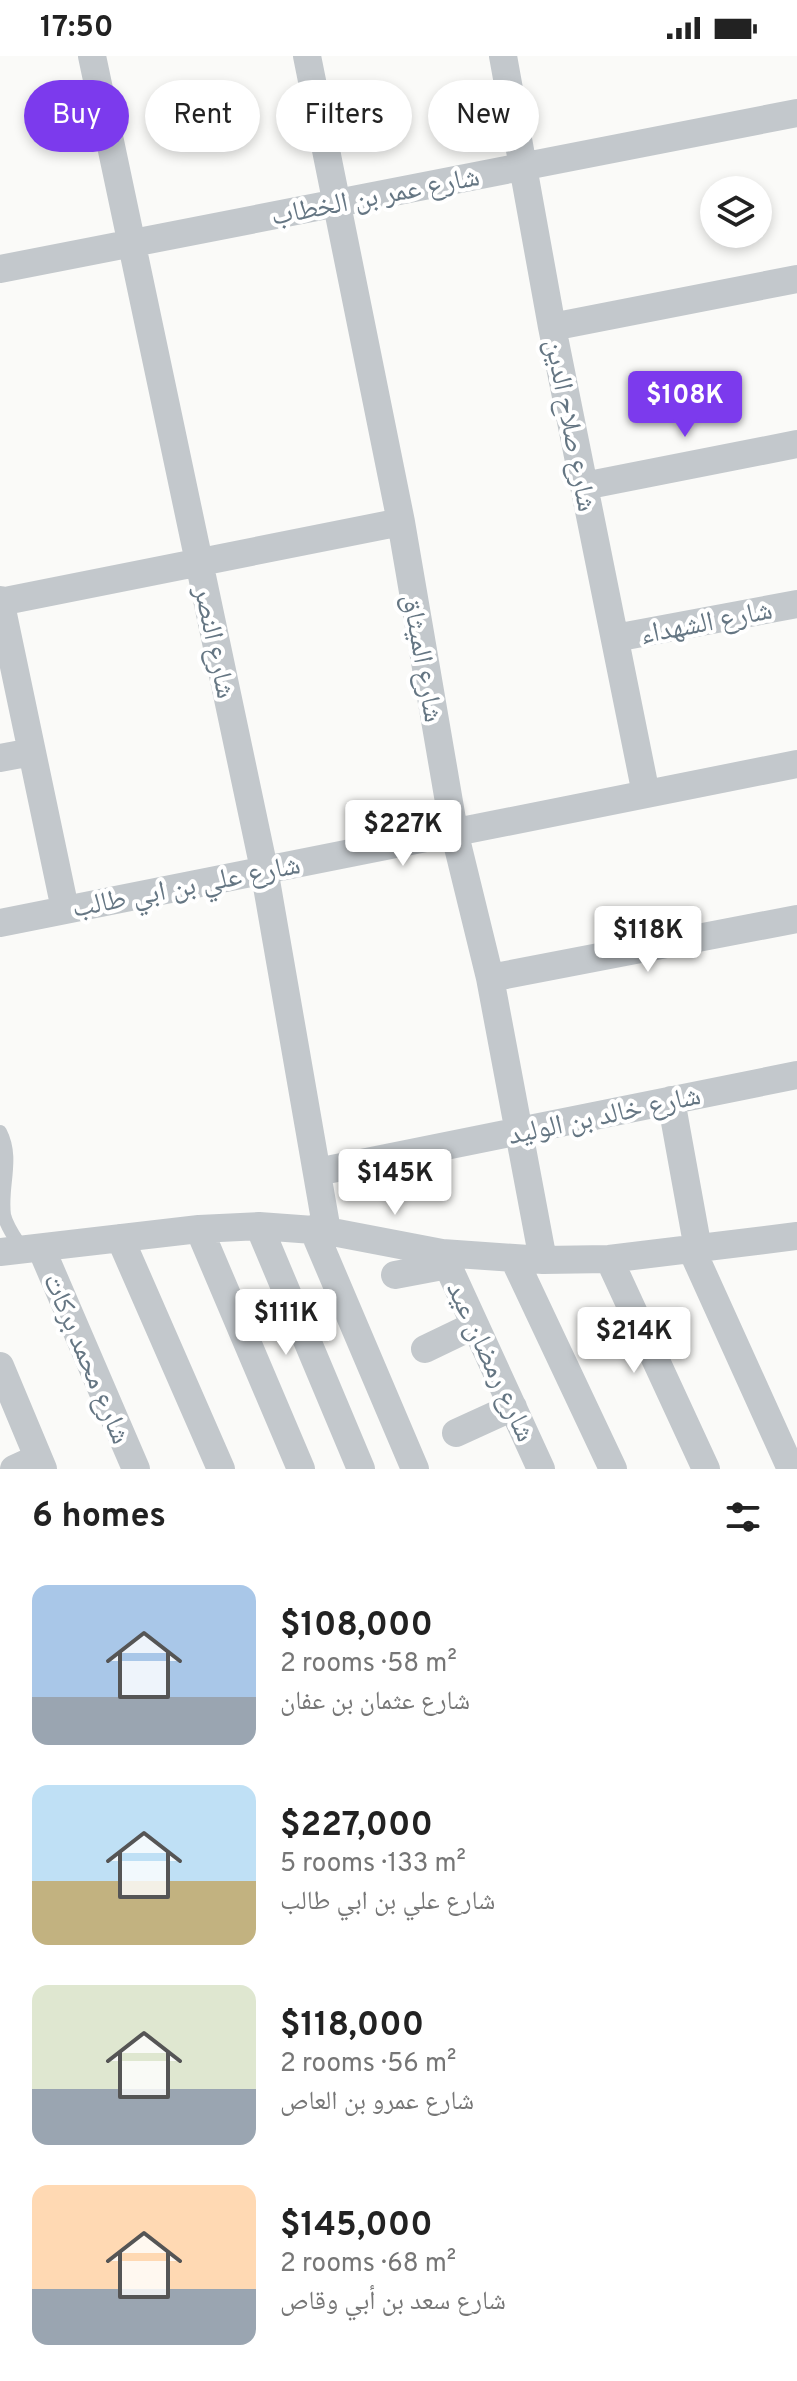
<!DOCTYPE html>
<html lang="en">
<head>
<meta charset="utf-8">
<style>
	body { margin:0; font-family:Overpass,"Noto Naskh Arabic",sans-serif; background:#f2f2f2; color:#222; height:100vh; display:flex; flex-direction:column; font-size:30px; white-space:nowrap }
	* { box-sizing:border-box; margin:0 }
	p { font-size:26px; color:#767676 }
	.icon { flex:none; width:44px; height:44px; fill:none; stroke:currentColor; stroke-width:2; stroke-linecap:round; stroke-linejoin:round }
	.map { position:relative; height:1413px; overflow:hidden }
	.side { display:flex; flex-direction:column; background:#fff; flex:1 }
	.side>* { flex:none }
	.guide { position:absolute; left:24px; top:24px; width:750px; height:72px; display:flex; gap:16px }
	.tools { position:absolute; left:700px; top:120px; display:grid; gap:16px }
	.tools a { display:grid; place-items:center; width:72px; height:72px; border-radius:50%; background:#fff; box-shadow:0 4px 12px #0003; font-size:40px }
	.price { position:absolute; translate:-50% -68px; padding:0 18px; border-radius:8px; background:#fff; color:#222; font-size:26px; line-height:52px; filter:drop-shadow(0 2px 4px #0008) }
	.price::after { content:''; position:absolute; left:50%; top:48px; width:24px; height:18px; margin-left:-12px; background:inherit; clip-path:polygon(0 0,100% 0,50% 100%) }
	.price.active { background:#7c3aed; color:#fff }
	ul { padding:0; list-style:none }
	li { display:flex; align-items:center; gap:24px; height:200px; padding:0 32px }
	li span { display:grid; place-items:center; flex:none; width:224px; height:160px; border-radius:16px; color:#555 }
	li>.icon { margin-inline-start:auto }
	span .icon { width:96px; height:96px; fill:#fffc; stroke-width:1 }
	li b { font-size:34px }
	h2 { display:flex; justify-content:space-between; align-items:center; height:96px; padding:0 32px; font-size:34px }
	.pill { padding:0 28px; border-radius:36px; background:#fff; box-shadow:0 4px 12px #0003; font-size:28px; line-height:72px }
	.pill.active { background:#7c3aed; color:#fff }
	.status { display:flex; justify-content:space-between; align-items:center; height:56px; padding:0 40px; background:#fff; direction:ltr }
	.status svg { height:22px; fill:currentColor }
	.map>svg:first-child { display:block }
</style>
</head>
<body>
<div class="status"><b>17:50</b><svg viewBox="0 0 49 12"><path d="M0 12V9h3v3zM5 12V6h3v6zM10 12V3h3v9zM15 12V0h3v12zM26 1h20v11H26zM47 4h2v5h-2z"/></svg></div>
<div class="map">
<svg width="797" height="1413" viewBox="0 0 797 1413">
	<rect width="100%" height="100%" fill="#fafaf8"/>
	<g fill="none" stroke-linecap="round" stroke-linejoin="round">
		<!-- lane -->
		<path stroke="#c3c8cc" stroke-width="14" d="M 0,1076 C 14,1103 0,1130 4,1159 C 7,1172 16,1183 23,1194"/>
		<!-- street -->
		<path stroke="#c3c8cc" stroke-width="28" d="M 92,0 L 264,813 L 327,1175
			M 307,0 L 401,466 L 454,775 L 490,922 L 543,1204
			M 503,0 L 552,271 L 646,738
			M 0,213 L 797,57
			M 552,271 L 797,223
			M 584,430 L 797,388
			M 0,544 L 65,853
			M 0,546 L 401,466
			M 615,582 L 797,548
			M 0,702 L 32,696
			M 0,867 L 797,708
			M 490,922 L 797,863
			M 671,1044 L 698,1193
			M 317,1116 L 797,1019
			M 259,1170 L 361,1413
			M 199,1173 L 301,1413
			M 313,1173 L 415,1413
			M 120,1182 L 221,1413
			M 41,1192 L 136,1413
			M 692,1194 L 791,1413
			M 0,1196 L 199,1173 L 259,1170 L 327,1175 L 442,1197 L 543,1204 L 609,1203 L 797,1180
			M 442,1197 L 541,1413
			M 514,1203 L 613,1413
			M 609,1203 L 706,1413
			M 395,1219 L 448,1209
			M 425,1293 L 475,1269
			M 0,1310 L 43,1413
			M 456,1377 L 513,1351
			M 14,1413 L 38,1402"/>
	</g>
	<g text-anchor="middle" stroke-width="8" stroke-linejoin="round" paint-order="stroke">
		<!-- street labels -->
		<g font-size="28" fill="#657683" stroke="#fff">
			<text transform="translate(375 139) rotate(-11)" y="10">شارع عمر بن الخطاب</text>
			<text transform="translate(572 369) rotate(79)" y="10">شارع صلاح الدين</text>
			<text transform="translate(706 565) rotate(-11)" y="10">شارع الشهداء</text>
			<text transform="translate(216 586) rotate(78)" y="10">شارع النصر</text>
			<text transform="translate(424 602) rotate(80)" y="10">شارع الميثاق</text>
			<text transform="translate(186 829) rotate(-11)" y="10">شارع علي بن ابي طالب</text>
			<text transform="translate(604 1058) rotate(-12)" y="10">شارع خالد بن الوليد</text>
			<text transform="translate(88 1302) rotate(67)" y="10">شارع محمد بركات</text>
			<text transform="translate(492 1305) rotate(65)" y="10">شارع رمضان عيد</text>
		</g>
	</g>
</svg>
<div class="tools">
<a><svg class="icon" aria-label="layers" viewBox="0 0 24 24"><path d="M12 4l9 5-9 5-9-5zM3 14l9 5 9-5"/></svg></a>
</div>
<b class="price active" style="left:685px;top:383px">$108K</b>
<b class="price" style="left:403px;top:812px">$227K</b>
<b class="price" style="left:648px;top:918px">$118K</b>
<b class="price" style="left:395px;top:1161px">$145K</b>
<b class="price" style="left:286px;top:1301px">$111K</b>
<b class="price" style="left:634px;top:1319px">$214K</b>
<div class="guide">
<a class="pill active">Buy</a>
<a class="pill">Rent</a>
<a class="pill">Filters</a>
<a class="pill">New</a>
</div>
</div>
<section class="side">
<h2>6 homes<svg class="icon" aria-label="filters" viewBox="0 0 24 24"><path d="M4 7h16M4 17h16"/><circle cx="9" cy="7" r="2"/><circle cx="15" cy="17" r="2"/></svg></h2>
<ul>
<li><span style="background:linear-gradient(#a9c7e8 70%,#9aa5b1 0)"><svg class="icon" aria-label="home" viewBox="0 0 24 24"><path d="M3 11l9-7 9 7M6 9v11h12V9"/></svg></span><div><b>$108,000</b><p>2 rooms · 58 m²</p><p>شارع عثمان بن عفان</p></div></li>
<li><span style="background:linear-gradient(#bfe0f5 60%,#c2b280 0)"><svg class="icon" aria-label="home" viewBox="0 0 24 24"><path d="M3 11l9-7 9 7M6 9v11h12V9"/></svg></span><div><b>$227,000</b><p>5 rooms · 133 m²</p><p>شارع علي بن ابي طالب</p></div></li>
<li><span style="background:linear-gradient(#dfe7d0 65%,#9aa5b1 0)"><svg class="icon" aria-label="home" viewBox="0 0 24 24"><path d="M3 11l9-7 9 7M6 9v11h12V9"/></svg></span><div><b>$118,000</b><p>2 rooms · 56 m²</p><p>شارع عمرو بن العاص</p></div></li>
<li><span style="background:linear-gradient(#ffd9b3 65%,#9aa5b1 0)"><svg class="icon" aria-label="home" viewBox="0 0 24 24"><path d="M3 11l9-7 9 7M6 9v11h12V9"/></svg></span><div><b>$145,000</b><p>2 rooms · 68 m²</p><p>شارع سعد بن أبي وقاص</p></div></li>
</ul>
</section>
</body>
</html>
